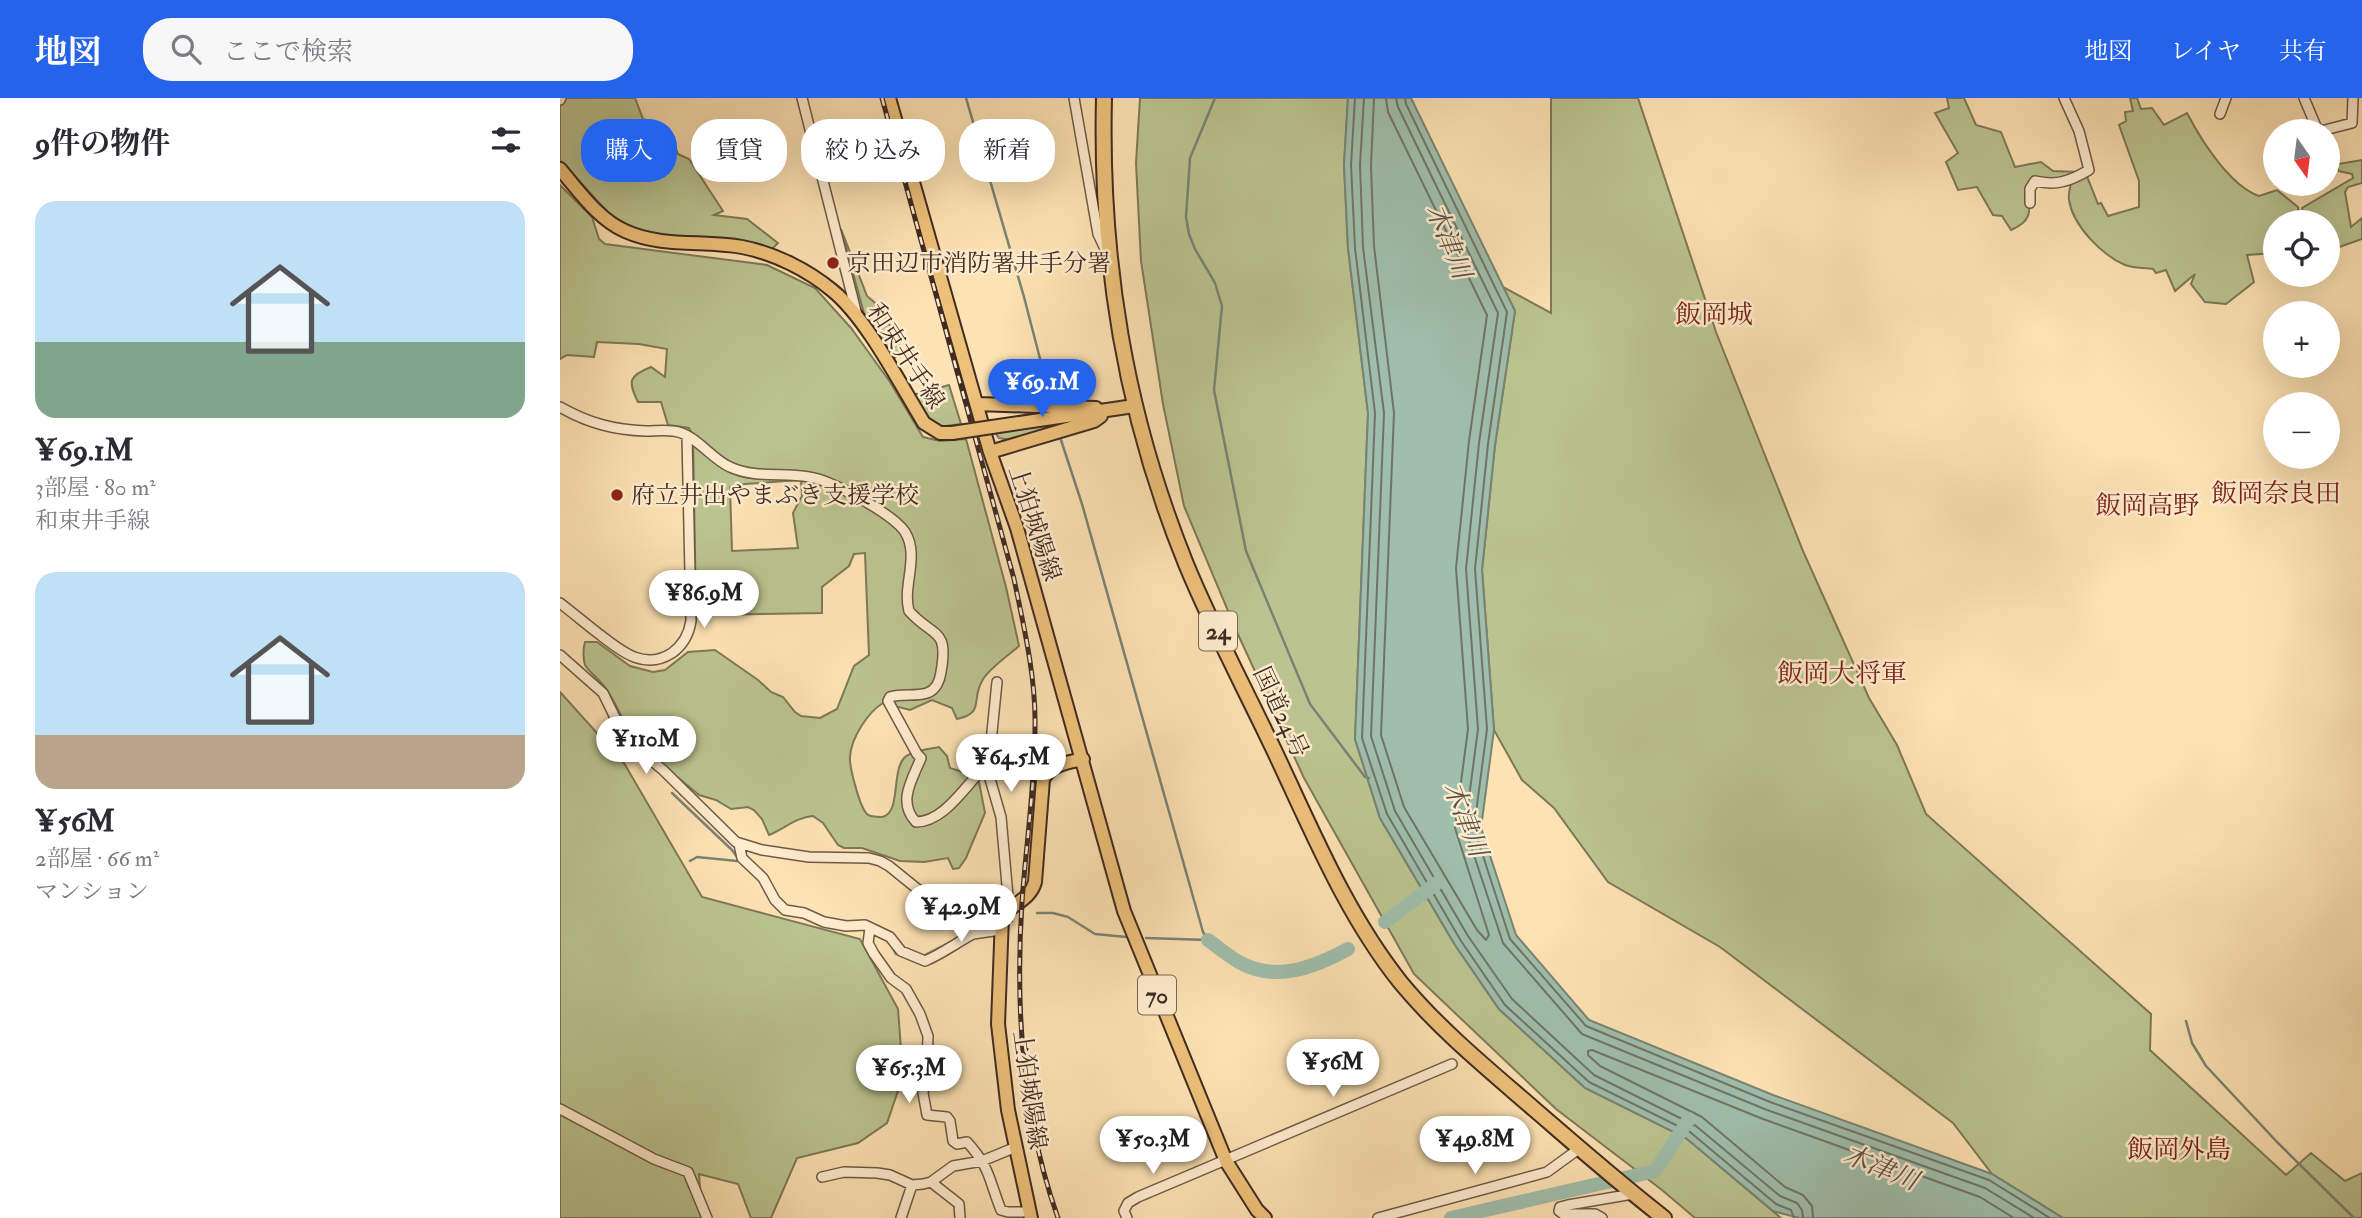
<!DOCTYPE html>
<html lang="ja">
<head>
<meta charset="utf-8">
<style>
	body { margin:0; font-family:"IM FELL Double Pica","Noto Serif JP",serif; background:#f7f7f7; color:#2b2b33; height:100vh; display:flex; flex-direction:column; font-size:26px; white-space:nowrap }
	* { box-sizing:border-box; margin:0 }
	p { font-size:23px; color:#7c7c81 }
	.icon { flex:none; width:38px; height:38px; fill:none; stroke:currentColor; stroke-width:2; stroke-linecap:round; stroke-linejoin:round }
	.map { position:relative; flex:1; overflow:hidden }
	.drawer { display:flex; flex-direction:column; background:#fff; width:560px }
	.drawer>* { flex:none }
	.banner { position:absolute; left:21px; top:21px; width:665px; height:63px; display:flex; gap:14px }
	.needle { width:46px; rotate:166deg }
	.fabs { position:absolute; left:1703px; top:21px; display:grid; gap:14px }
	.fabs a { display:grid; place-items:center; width:77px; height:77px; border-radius:50%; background:#fff; box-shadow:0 7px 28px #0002; font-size:35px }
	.price { position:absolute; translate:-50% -60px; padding:0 16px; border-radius:24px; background:#fff; color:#222; font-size:23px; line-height:46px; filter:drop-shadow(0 2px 4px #0008) }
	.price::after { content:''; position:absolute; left:50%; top:42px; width:21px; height:16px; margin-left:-10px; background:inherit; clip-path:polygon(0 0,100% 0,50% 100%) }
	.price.on { background:#2563eb; color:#fff }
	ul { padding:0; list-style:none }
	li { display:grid; align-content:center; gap:14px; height:371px; padding:0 35px }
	li span { display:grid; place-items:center; height:217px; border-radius:21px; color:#555 }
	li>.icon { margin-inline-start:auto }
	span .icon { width:126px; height:126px; fill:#fffc; stroke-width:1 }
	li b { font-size:30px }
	h2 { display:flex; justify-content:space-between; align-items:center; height:84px; padding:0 35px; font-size:30px }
	.pill { padding:0 24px; border-radius:28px; background:#fff; box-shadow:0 7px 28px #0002; font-size:24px; line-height:63px }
	.pill.on { background:#2563eb; color:#fff }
	header { display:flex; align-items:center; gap:42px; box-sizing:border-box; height:98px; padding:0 35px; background:#2563eb; color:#fff }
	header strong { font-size:33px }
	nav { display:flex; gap:38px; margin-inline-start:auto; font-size:24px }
	.search { width:490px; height:63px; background:#f7f7f7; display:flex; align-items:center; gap:18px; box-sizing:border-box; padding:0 24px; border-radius:28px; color:#7c7c81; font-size:26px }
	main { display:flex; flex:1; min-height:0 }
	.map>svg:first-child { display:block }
</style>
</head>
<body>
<header>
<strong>地図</strong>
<div class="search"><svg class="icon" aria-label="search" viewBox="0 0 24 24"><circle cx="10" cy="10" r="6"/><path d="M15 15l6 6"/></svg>ここで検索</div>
<nav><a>地図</a><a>レイヤ</a><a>共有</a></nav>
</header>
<main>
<section class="drawer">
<h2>9件の物件<svg class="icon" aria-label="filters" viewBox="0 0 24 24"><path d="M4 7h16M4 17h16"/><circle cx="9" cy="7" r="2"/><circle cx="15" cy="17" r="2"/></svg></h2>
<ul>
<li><span style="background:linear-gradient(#bfe0f5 65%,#7fa58c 0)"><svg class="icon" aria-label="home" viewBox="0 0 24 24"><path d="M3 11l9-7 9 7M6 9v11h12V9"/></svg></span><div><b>¥69.1M</b><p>3部屋 · 80 m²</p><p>和束井手線</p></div></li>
<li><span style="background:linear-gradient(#bfe0f5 75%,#b9a48a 0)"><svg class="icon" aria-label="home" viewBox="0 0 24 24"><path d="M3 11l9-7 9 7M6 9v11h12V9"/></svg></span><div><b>¥56M</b><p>2部屋 · 66 m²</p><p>マンション</p></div></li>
</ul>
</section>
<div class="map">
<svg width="1802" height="1120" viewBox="0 0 1802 1120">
	<rect width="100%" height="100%" fill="#fde2b3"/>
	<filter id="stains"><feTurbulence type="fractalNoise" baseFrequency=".00286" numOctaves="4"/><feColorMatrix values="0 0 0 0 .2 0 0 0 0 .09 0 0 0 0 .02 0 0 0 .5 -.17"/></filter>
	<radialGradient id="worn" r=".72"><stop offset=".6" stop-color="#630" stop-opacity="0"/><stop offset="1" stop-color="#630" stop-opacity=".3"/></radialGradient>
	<!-- green -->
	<path fill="#bbc490" stroke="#7e785a" stroke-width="2" fill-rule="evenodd" d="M 4,0 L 75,0 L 83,21 L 107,29 L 118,56 L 129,61 L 163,113 L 154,117 L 187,121 L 218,145 L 212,151 L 164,140 L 115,139 L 84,134 L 53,120 L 0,62 L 0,8 Z
		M 580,0 L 788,0 L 784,67 L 788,150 L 808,315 L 795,641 L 820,720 L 895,847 L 939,911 L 1025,990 L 1126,1040 L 1221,1120 L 1135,1120 L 1102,1092 L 996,1011 L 854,876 L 744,680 L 676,532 L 624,408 L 603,306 L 581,163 L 576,65 Z
		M 991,0 L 1078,0 L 1156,234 L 1243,453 L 1309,600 L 1337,647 L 1366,716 L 1591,916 L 1590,952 L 1726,1077 L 1751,1055 L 1785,1083 L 1802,1075 L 1802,1120 L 1503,1120 L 1432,1076 L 1393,1025 L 1160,849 L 1048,784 L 994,710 L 962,682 L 934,632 L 922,472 L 935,347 L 955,213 L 943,189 L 991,215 Z
		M 1387,0 L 1404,0 L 1416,27 L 1441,34 L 1455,69 L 1481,64 L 1493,73 L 1521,74 L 1508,81 L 1468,88 C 1469,111 1475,122 1451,132 L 1442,118 L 1433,117 L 1417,89 L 1398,92 L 1386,64 L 1398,55 L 1375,15 L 1389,10 Z
		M 1570,0 L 1577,0 L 1581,11 L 1592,10 L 1604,27 L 1627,15 C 1641,42 1670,88 1699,98 L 1717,92 L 1738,109 L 1741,124 L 1715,124 L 1715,155 L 1687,157 L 1694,184 L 1666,206 L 1645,204 L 1631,186 L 1635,176 L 1615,193 L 1606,172 L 1596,175 L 1593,171 C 1584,170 1573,170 1565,167 C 1542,157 1513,128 1509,102 C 1508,97 1510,90 1511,85 L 1526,76 L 1538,106 L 1541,105 L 1548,118 L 1579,109 L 1579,83 L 1559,27 L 1566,23 L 1565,14 L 1573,13 Z
		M 1775,61 L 1779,66 L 1802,62 L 1802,85 L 1788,89 L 1785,94 L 1791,129 L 1802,120 L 1802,141 L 1768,153 L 1768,124 L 1746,124 L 1742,110 L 1793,80 L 1792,76 L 1779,73 L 1772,62 Z
		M 0,87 L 32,119 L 39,141 L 45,146 L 207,167 L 255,190 L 291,230 L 330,284 L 363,339 L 380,343 L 406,341 L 446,489 L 459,548 C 449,557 427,572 422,583 C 411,602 425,615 397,621 L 392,610 L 372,602 L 350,612 L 323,605 C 308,614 291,640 290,659 C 289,668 300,710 307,716 C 310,719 318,719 322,719 C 343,715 329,667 348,657 C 356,652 370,651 379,649 L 387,658 L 390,670 L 418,679 L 425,715 L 406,760 L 399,770 L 393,771 L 388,760 L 364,764 L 340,763 L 302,750 L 284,750 L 278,747 L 263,725 L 253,718 C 236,719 224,731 209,737 L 202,721 L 194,712 L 188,709 L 171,711 L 156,702 L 139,697 L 79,647 C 64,629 58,606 44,588 C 39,581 29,574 25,567 C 23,561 23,550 25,544 L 37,544 L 70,568 L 93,574 L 105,572 L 128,554 L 155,552 L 198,582 L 211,594 L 223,599 L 235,614 L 241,618 L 260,620 L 277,611 L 294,568 L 309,557 L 305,455 L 294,456 L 289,468 L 262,489 L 262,515 L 146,517 L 136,513 L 133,338 L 129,330 L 108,327 L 101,304 L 78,304 C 68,283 68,278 91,269 L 105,279 L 107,251 L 79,246 L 37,244 L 34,259 L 7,257 L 0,261 ZM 241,382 L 242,398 L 233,415 L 238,450 L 172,453 L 170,389 L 185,386 Z
		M 281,131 L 307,198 L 321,210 L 342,252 L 331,264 L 305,219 Z
		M 389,287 L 401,326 L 378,329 L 361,313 L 353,297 Z
		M 526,320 L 451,342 L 439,340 L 434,333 Z
		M 0,594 L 64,665 L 142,799 L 300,841 L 338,911 L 343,978 L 327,1025 L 298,1045 L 237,1060 L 211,1120 L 191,1120 L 178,1086 L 139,1076 L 142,1120 L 0,1120 Z"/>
	<!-- water -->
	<path fill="#9fbeab" stroke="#798375" stroke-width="2" d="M 788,0 L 851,0 L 955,213 L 935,347 L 922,472 L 934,632 L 921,730 L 956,837 L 1029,922 L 1213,997 L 1432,1076 L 1503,1120 L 1239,1120 L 1213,1113 L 1126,1040 L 1025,990 L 939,911 L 895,847 L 820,720 L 795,641 L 808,315 L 788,150 L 784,67 Z"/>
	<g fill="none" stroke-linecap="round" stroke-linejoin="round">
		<!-- shore -->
		<path stroke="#707467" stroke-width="2" d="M 795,0 L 791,67 L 795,150 L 815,315 L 802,640 L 827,716 L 901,843 L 945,907 L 1029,984 L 1130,1034 L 1216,1106 L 1231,1112 L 1234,1120
			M 804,0 L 800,67 L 803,149 L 824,315 L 811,638 L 835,713 L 908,838 L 952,901 L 1034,977 L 1136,1028 L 1220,1098 L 1237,1105 L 1242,1112 L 1243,1120
			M 814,0 L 811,68 L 814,148 L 834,315 L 821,637 L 844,709 L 917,832 L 926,842 L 929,837 L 895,730 L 908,631 L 896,470 L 909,343 L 927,217 L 828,14 L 826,0
			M 836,0 L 838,9 L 938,215 L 919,345 L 906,471 L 918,631 L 905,730 L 943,845 L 1022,936 L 1207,1012 L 1425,1090 L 1474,1120
			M 845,0 L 846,6 L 947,214 L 928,346 L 915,471 L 927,631 L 914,730 L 950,841 L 1026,928 L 1210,1004 L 1429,1082 L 1490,1120
			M 1253,1120 L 1252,1108 L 1243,1097 L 1225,1089 L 1142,1019 L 1040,968 L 1028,957 L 1028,953 L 1032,952 L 1203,1021 L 1420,1099 L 1454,1120"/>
		<!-- stream -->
		<path stroke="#798375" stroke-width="2.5" d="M 406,0 L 464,199 L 491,303
			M 655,0 L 630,60 L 626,119 L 629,136 L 635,151 L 655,185 L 662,208 L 654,292 L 686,453 L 750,606 L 805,679 L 809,680
			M 500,339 L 522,406 L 643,834 L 648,842
			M 112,695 L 172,752 L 183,767
			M 130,763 L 137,759 L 177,763
			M 477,815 L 493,815 L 508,819 L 535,836 L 566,839
			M 449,824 L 452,823
			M 586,840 L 648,842
			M 331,847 L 336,856
			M 365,857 L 396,841
			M 1626,923 L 1632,945 L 1646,968 L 1718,1045 L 1794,1120"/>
		<!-- river -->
		<path stroke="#9fbeab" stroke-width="14" d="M 825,824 L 877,785
			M 648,842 C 658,849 668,858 679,864 C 716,885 755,869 788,851
			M 891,1120 L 1095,1073 L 1129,1021"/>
		<!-- minor casing -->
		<g stroke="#6f5947" stroke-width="12">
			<path id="minor" d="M 242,0 L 297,217
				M 514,0 L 538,136 L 547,155
				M 1744,0 L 1758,33
				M 0,2 L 1,0
				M 1660,16 L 1666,0
				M 1761,33 L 1792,25 L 1793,0
				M 1470,105 L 1470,91 L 1475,83 C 1497,88 1510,83 1529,72 L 1519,33 L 1504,0
				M 0,309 C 28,325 54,332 86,333 C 95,333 104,332 113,333 C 135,335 151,361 170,369 C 196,381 223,374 249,379 C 271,382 333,416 345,434 C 360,458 342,488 349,513 C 373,540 389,529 381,574 C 380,582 376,592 367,595 C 355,599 342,595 330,599 L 328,603 L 357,656 L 361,660 C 352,682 337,704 356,724 C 382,724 402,693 419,675 L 428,674
				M 0,505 C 13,515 26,526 39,536 C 61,553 84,573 112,555 C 123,547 129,536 131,523 L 127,338
				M 0,557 L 43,595 L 63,636 L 74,648 L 103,672 L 176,744 L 202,752 L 249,759 L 309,760 L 320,763 L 329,768 L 413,836 L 440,832
				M 437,584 L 428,674 L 441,719 L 449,810
				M 179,746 L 182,760 L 203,780 L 215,802 L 225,812 L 244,815 L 264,824 L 286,828 L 305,827 L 330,839 L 341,853 L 365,863 C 382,856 396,845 413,836
				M 310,830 L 308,845 L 314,856 L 331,880 L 346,891 L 360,916 L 368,938 L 367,969 L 363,995 L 367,1017 L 387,1019 L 390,1023 L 393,1043 L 397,1046 L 407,1044 C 430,1069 429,1082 441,1112 L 448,1114 L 470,1114
				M 0,1011 L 94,1061 L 128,1074 L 147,1120
				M 262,1079 L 284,1074 L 317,1075 L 330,1077 L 352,1087 L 363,1086 L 371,1084 L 393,1068 L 422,1063 L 456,1049
				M 371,1084 L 399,1106 L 400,1120
				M 341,1120 L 352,1087
				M 567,1120 L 564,1113 L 568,1105 L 578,1099 L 892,966
				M 818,1120 L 987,1074 L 1020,1050
				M 1042,1120 L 1035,1116 L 1003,1116 L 999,1113 L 1000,1109 L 1008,1107 L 1073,1096"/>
		</g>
		<!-- major casing -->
		<g stroke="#402b23" stroke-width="16">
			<path id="major" d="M 329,0 L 430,354 L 457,430 L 564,813 L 666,1063 L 697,1112 L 705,1120
				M 0,71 C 19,93 38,121 65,133 C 103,150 143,142 182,149 C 214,155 248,172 273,193 C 307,221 340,286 364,325 L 380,335 L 392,335
				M 417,306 L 536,310
				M 432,329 L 574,308
				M 430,354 L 534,323 L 541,318
				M 471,1120 L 448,1012 L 438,926 L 442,819 C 453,805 470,802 475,784 L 483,681 C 492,666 506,665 523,661"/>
		</g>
		<!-- highway casing -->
		<g stroke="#402b23" stroke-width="18">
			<path id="highway" d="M 544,0 C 540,163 565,315 626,466 C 652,529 684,589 713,650 C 751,730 785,815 841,885 C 880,932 928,971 974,1011 C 1017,1048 1059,1085 1104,1120"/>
		</g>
		<!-- minor -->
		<use href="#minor" stroke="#feecce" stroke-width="9"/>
		<!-- major -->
		<use href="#major" stroke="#eec17a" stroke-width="12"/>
		<!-- highway -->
		<use href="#highway" stroke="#eec17a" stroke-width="14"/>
		<!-- rail casing -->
		<g stroke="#402b23" stroke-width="5">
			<path id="rail" d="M 322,0 L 454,481 C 464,529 476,580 475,629 C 475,688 466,746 462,804 C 455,911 462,1019 498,1120"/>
		</g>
		<!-- rail -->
		<use href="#rail" stroke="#feecce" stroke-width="2.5" stroke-dasharray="8" stroke-linecap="butt"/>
		<!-- major-bridge casing -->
		<g stroke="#402b23" stroke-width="16" stroke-linecap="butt">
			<path id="major-bridge" d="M 392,335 L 432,329"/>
		</g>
		<!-- major-bridge -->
		<use href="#major-bridge" stroke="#eec17a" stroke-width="12"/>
	</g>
	<!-- markers -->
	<g fill="#8f2418" stroke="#feecce" stroke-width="2.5">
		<circle cx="273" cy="165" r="7"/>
		<circle cx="57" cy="397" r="7"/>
	</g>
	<g text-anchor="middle" stroke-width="5" stroke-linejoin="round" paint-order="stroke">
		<!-- shield labels -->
		<g fill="#feecce" stroke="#796556" stroke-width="2">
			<rect x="639" y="513.5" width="38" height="39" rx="5"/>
			<rect x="578" y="877.5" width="38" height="39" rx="5"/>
		</g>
		<g font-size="23" font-weight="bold" fill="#402b23">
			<text x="658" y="541">24</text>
			<text x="597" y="905">70</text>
		</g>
		<!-- poi labels -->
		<g font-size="24" fill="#402b23" stroke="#feecce" text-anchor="start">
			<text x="287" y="173">京田辺市消防署井手分署</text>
			<text x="71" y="405">府立井出やまぶき支援学校</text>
		</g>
		<!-- street labels -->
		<g font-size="24" fill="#402b23" stroke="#feecce">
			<text transform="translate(346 258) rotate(57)" y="8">和束井手線</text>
			<text transform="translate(475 425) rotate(72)" y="8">上狛城陽線</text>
			<text transform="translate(721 614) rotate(65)" y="8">国道24号</text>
			<text transform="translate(470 992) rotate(82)" y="8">上狛城陽線</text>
		</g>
		<!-- water labels -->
		<g font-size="26" font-style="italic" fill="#585045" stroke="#feecce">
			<text transform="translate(889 143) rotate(68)" y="9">木津川</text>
			<text transform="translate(906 721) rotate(69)" y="9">木津川</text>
			<text transform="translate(1321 1069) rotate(22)" y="9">木津川</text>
		</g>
		<!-- neighbourhood labels -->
		<g font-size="26" fill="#7a1f14" stroke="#feecce">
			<text x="1154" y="225">飯岡城</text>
			<text x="1716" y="404">飯岡奈良田</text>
			<text x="1587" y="416">飯岡高野</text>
			<text x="1282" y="584">飯岡大将軍</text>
			<text x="1619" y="1060">飯岡外島</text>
		</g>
	</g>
	<rect width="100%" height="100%" filter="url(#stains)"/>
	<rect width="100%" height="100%" fill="url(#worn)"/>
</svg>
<div class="fabs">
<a><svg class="needle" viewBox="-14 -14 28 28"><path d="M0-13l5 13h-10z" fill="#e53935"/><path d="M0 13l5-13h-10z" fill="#7c7c81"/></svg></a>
<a><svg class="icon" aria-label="locate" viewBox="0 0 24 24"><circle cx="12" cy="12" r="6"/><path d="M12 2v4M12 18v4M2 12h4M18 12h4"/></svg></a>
<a>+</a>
<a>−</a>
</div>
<b class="price on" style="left:482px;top:321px">¥69.1M</b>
<b class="price" style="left:144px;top:532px">¥86.9M</b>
<b class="price" style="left:86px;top:678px">¥110M</b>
<b class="price" style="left:451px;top:696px">¥64.5M</b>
<b class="price" style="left:401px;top:846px">¥42.9M</b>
<b class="price" style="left:773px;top:1001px">¥56M</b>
<b class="price" style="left:349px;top:1007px">¥65.3M</b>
<b class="price" style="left:593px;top:1078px">¥50.3M</b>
<b class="price" style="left:915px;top:1078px">¥49.8M</b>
<div class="banner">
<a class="pill on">購入</a>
<a class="pill">賃貸</a>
<a class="pill">絞り込み</a>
<a class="pill">新着</a>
</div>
</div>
</main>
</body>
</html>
